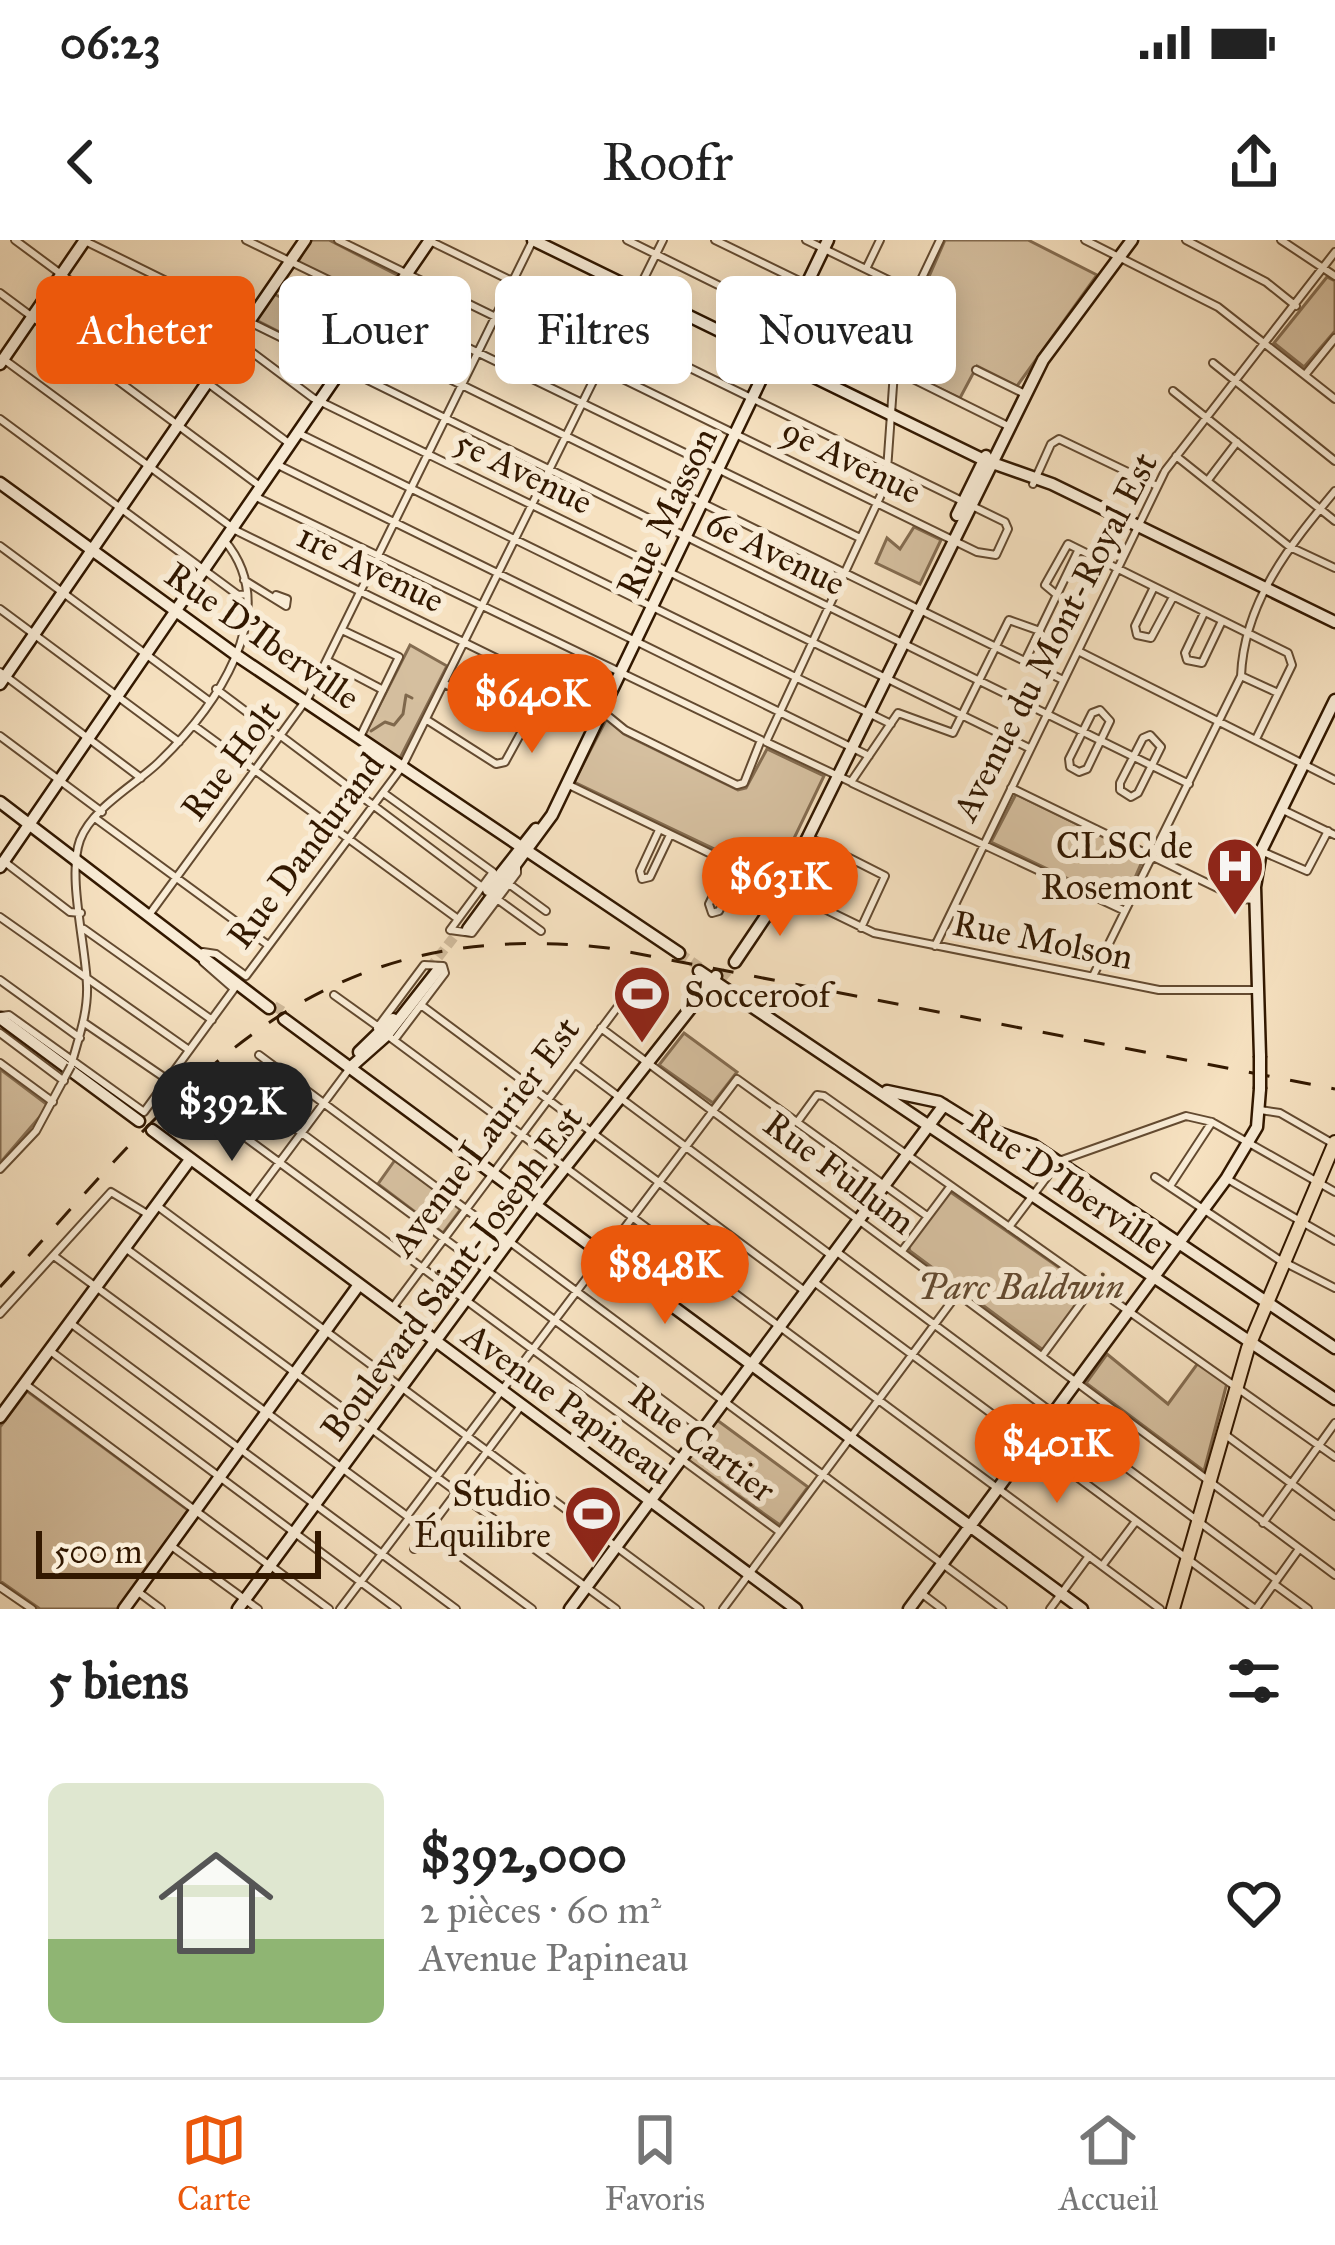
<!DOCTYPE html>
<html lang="fr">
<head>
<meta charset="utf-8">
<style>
	body { margin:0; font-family:"IM FELL Great Primer",serif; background:#f2f2f2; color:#222; height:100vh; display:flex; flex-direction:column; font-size:45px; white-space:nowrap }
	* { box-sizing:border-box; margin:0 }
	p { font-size:39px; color:#767676 }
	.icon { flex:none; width:66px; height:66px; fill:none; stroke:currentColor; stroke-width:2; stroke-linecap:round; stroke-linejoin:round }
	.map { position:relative; height:1369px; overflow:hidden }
	.panel { display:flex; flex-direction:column; background:#fff; flex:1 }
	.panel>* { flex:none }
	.hud { position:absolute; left:36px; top:36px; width:1263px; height:108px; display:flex; gap:24px }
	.scale { position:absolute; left:36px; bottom:30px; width:285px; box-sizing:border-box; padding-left:12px; border:6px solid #321800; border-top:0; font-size:33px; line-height:42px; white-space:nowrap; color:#321800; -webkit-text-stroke:9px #f9ecd6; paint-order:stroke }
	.price { position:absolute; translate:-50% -102px; padding:0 27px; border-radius:42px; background:#ea580c; color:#fff; font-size:39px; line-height:78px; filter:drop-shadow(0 3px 6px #0008) }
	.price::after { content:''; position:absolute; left:50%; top:72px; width:36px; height:27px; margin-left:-18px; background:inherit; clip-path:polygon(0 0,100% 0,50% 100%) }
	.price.on { background:#222; color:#fff }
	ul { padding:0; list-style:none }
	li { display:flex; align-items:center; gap:36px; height:300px; padding:0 48px }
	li+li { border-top:3px solid #e0e0e0 }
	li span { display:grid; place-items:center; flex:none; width:336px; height:240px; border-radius:18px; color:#555 }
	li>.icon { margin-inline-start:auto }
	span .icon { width:144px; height:144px; fill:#fffc; stroke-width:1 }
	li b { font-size:51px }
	h2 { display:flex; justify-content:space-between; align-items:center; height:144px; padding:0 48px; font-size:51px }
	.pill { padding:0 42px; border-radius:18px; background:#fff; box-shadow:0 6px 30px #0003; font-size:42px; line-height:108px }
	.pill.on { background:#ea580c; color:#fff }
	.status { display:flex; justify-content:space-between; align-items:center; height:84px; padding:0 60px; background:#fff; direction:ltr }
	.status svg { height:33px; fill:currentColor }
	header { display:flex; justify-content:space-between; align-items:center; height:156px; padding:0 48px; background:#fff; font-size:54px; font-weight:600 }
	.dock { display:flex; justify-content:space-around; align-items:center; height:168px; border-top:3px solid #e0e0e0; background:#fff; font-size:33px; color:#767676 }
	.dock a { display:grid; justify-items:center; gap:6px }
	.dock .on { color:#ea580c }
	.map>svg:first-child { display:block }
</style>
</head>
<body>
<div class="status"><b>06:23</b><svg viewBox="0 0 49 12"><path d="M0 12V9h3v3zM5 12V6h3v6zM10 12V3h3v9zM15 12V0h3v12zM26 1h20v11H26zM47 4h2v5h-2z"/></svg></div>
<header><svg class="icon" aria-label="back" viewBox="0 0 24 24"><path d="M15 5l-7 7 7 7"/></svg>Roofr<svg class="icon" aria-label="share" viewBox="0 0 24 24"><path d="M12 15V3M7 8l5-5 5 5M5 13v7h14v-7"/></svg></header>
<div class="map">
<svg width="1335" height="1369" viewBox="0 0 1335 1369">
	<rect width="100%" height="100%" fill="#f6e1c0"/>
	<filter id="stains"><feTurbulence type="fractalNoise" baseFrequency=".00167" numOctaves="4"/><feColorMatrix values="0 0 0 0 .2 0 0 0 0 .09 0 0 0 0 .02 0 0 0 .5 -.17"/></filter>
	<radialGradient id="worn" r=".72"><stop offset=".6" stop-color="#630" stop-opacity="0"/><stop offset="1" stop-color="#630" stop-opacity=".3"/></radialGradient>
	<!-- green -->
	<path fill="#d5bf9f" stroke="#846c50" stroke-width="3" d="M 310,0 L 329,0 L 399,36 L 379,61 L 298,22 Z
		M 945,0 L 1028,0 L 1097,35 L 1017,146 L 977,126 L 960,158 L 922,140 L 934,115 L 902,98 Z
		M 1327,37 L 1335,41 L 1335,91 L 1304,127 L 1274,103 Z
		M 274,54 L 358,95 L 337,121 L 256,80 Z
		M 914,287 L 941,300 L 920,344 L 876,323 L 887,298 L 900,309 Z
		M 410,405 L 447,426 L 399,520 L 364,496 Z
		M 607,478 L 624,494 L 738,550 L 746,548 L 767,509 L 824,536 L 775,638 L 574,542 Z
		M 1016,554 L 1144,617 L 1123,665 L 991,602 Z
		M 684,793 L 737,832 L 713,863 L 659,825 Z
		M 0,829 L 49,866 L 0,923 Z
		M 395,920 L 461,969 L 443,993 L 378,944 Z
		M 949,951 L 1090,1049 L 1043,1110 L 910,1011 L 908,1005 Z
		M 1107,1114 L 1168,1164 L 1198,1123 L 1227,1143 L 1204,1231 L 1086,1143 Z
		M 27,1151 L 188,1270 L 120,1369 L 40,1369 L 0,1341 L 0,1187 Z
		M 717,1180 L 808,1247 L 780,1285 L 688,1220 Z"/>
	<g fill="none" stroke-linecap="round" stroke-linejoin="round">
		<!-- stream -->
		<path stroke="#7f684c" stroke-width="3" d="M 371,491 L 385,482 L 394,485 L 403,474 L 406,455 L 412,458"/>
		<!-- secondary-tunnel -->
		<path stroke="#cfb99a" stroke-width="10" stroke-dasharray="10 5" stroke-linecap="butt" d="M 679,713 L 704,730
			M 429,729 L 461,688
			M 721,739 L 735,722
			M 274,766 L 287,774"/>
		<!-- street casing -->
		<g stroke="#634a30" stroke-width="10">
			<path id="street" d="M 15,0 L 290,204
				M 83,0 L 1189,544
				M 246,0 L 860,298
				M 338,0 L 977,312 L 996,315 L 1008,289 L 1005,282 L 432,2
				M 627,0 L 894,132 L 886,244 L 766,502 L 851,542 L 898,473 L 953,493 L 1009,380 L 1040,391
				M 715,0 L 898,89
				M 806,0 L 915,53
				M 940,0 L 899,86 L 895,130 L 1008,186
				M 1085,0 L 1218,67 L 1335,159
				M 1186,0 L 1266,42 L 1296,66
				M 1281,0 L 1335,36
				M 866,29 L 880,0
				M 152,37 L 313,158 L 1029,508
				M 0,53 L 261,247
				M 364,97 L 1063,440
				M 2,118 L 237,291 L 598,468 L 625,490 L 737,545 L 744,543 L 761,500 L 254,256
				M 1213,123 L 1335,221
				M 976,130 L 1025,154
				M 1305,135 L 1335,98
				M 1173,151 L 1335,281
				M 0,179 L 238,355 L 247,354
				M 298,193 L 891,484
				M 1176,216 L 1290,307 L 1335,328
				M 276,224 L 869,516
				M 1208,240 L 1237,202
				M 1033,244 L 1051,204 L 1059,199 L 1157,246
				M 0,306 L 209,461
				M 244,340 L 286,366 L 287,359 L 276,355
				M 1154,347 L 1135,386 L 1137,395 L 1151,398 L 1173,357
				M 1057,355 L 1045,345 L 1068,304 L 1288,413 L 1292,425 L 1256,499
				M 0,369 L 179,502
				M 1204,373 L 1185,413 L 1187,420 L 1202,423 L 1222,381
				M 342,390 L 399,417 L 360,497
				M 1078,411 L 1335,540
				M 328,421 L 383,450
				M 1025,421 L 1078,311
				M 0,432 L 141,538
				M 1241,436 L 1278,453
				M 216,449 L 280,497
				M 1100,470 L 1110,481 L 1087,529 L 1079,532 L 1070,527 L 1069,519 L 1092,473 Z
				M 427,480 L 496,524 L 505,522 L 522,491 L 520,482 L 445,444
				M 193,485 L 458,679
				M 1150,495 L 1161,507 L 1138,553 L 1131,557 L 1120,550 L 1120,543 L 1143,498 Z
				M 0,496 L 102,572
				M 281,496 L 482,647
				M 852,543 L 1125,671
				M 569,545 L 874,693 L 1159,750 L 1258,750
				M 1011,548 L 1240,659 L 1256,660
				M 385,554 L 493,632 L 450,690
				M 1281,569 L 1335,595
				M 95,578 L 268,705
				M 659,590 L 640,631 L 642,639 L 650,637 L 670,595
				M 808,597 L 885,636 L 861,688
				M 1261,611 L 1307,631 L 1328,591
				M 6,623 L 70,672 L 81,673
				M 729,623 L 709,664 L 712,673 L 719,671 L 740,628
				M 509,644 L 546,671
				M 497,659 L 541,691
				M 149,675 L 309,456 L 533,0
				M 0,677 L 189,810
				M 84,689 L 212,780
				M 450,690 L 472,693 L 517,633 L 517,623
				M 935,706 L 1165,231 L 1335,12
				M 203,712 L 216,714 L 246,736 L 402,527 L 663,0
				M 1093,736 L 1241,436 C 1244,362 1290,305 1335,251
				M 0,740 L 80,798
				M 334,755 L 380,788
				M 421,765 L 806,1052
				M 0,776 L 9,775 L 144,872 L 234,749 L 203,722
				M 83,782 L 168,840
				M 377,788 L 424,725 L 443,726 L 445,733 L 395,799
				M 601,788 L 1335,1335
				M 0,793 L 64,841
				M 387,795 L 1160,1369
				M 259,815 L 1003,1369
				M 0,823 L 53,862
				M 575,824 L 832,1016
				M 71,826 C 78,799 88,774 87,746 C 86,706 67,636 80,600 C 92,568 135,545 158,523 C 212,471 286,372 224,300
				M 215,829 L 703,1190
				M 188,855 L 780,1292
				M 1260,870 L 1280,873 L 1332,903
				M 798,881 L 817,855 L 824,856 L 1335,1217
				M 0,929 L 36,891 L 65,837
				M 1155,937 L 1278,1019 L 1335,1048
				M 1229,940 L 1335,1001
				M 1170,946 L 1212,882
				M 250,962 L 350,828
				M 156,965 L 700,1369
				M 1009,987 L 1059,921 L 1186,876 L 1212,882 L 1335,952
				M 124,1007 L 616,1369
				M 902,1011 L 950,947
				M 837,1012 L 1277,1340
				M 54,1016 L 407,1276 L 737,839 L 927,976
				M 814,1042 L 1255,1369
				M 393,1067 L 625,757
				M 0,1074 L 111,952 L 149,975
				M 69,1082 L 456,1369
				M 49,1110 L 397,1369
				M 1042,1116 L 1093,1047
				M 25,1144 L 270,1326
				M 1223,1193 L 1335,1276
				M 1263,1283 L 1335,1183
				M 170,1305 L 258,1369
				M 414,1309 L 521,1166
				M 1102,1326 L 1136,1281
				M 275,1329 L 329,1369
				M 1274,1344 L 1308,1369
				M 0,1347 L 32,1369
				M 137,1351 L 161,1369
				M 921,1353 L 942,1369
				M 340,1369 L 409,1278 L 532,1369
				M 723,1369 L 958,1053
				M 1050,1369 L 1089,1316
				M 1256,1369 L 1299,1309"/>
		</g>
		<!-- secondary casing -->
		<g stroke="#321800" stroke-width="15">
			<path id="secondary" d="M 533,0 L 984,220 L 1052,244 L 1335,382
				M 0,124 L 85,0
				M 0,243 L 239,417 L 679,713
				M 957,275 L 986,216
				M 0,444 L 305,0
				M 0,562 L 269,768
				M 0,627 L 430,0
				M 488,650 L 536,589
				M 468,689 L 552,575 L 828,0
				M 735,722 L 766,676 L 808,597 L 1043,120 L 1132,0
				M 699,731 L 1335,1159
				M 0,778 L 139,881
				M 284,779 L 1082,1369
				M 359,812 L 393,779
				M 1260,816 L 1255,647 L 1261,611 L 1335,460
				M 352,826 L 387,795 L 438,730
				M 887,851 L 939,862 L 976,885 L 1033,905 L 1335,1108
				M 152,890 L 796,1369
				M 0,1177 L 189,921
				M 124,1369 L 358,1046
				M 238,1369 L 534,967 L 716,736
				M 570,1369 L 944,865
				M 909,1369 L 1226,939 L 1257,887 L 1260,849"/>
		</g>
		<!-- primary casing -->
		<g stroke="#321800" stroke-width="16">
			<path id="primary" d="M 1173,1369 L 1248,1108 L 1335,902"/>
		</g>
		<!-- street -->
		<use href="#street" stroke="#f9ecd6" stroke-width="6"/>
		<!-- secondary -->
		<use href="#secondary" stroke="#f9ecd6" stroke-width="10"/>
		<!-- primary -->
		<use href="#primary" stroke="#f6e1c0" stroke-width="12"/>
		<!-- rail -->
		<path stroke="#321800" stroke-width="3" stroke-dasharray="21 21" stroke-linecap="butt" d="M 0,1047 C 183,848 304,673 608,708 L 1335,849"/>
		<!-- street-bridge casing -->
		<g stroke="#634a30" stroke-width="10" stroke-linecap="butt">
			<path id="street-bridge" d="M 65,837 L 71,826"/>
		</g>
		<!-- secondary-bridge casing -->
		<g stroke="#321800" stroke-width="15" stroke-linecap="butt">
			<path id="secondary-bridge" d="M 1260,816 L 1260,849"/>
		</g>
		<!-- street-bridge -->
		<use href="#street-bridge" stroke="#f9ecd6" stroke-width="6"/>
		<!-- secondary-bridge -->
		<use href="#secondary-bridge" stroke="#f9ecd6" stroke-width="10"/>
	</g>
	<!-- icons -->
	<defs>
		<g id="hospital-pin" transform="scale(3)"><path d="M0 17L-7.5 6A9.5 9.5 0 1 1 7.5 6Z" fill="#8f2418" stroke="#f9ecd6"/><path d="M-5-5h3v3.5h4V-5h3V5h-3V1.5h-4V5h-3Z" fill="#fff"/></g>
		<g id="stadium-pin" transform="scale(3)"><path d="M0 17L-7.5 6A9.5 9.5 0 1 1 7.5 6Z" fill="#8f2418" stroke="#f9ecd6"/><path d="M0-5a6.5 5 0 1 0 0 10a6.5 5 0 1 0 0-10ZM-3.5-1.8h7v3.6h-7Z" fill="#fff"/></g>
	</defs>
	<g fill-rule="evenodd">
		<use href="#hospital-pin" x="1235" y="626"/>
		<use href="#stadium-pin" x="642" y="754"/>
		<use href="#stadium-pin" x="593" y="1274"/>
	</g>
	<g text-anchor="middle" stroke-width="12" stroke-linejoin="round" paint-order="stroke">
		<!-- street labels -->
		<g font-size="36" fill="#321800" stroke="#f9ecd6">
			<text transform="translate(852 220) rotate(26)" y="13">9e Avenue</text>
			<text transform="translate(524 231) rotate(26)" y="13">5e Avenue</text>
			<text transform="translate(666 272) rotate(-64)" y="13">Rue Masson</text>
			<text transform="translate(776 312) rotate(26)" y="13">6e Avenue</text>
			<text transform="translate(371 327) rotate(26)" y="13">1re Avenue</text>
			<text transform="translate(263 395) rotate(35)" y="13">Rue D'Iberville</text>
			<text transform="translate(1054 396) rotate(-63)" y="13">Avenue du Mont-Royal Est</text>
			<text transform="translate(230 520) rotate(-53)" y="13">Rue Holt</text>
			<text transform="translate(305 610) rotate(-53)" y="13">Rue Dandurand</text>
			<text transform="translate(1043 699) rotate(11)" y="13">Rue Molson</text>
			<text transform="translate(484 896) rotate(-53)" y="13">Avenue Laurier Est</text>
			<text transform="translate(840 932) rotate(37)" y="13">Rue Fullum</text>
			<text transform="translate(1067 942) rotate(34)" y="13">Rue D'Iberville</text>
			<text transform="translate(451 1033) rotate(-53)" y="13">Boulevard Saint-Joseph Est</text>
			<text transform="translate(568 1163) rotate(36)" y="13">Avenue Papineau</text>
			<text transform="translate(703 1202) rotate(37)" y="13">Rue Cartier</text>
		</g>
		<!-- poi labels -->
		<g font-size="36" fill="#321800" stroke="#f9ecd6" text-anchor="end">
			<text x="1193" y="618">CLSC de<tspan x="1193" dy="41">Rosemont</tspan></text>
			<text x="684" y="767" text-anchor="start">Socceroof</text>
			<text x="551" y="1266">Studio<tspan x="551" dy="41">Équilibre</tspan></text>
		</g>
		<!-- park labels -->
		<g font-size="36" font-style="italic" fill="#634a30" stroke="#f9ecd6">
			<text x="1021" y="1059">Parc Baldwin</text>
		</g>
	</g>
	<rect width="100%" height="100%" filter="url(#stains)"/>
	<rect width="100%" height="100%" fill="url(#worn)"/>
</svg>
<div class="scale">500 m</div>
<b class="price" style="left:532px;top:516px">$640K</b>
<b class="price" style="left:780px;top:699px">$631K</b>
<b class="price on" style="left:232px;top:924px">$392K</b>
<b class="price" style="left:665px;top:1087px">$848K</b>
<b class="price" style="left:1057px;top:1266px">$401K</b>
<div class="hud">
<a class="pill on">Acheter</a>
<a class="pill">Louer</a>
<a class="pill">Filtres</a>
<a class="pill">Nouveau</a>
</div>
</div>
<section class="panel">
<h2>5 biens<svg class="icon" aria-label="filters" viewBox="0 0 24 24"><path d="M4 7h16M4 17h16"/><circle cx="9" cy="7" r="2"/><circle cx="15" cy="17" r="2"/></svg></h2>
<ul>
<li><span style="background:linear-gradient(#dfe7d0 65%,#8fb573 0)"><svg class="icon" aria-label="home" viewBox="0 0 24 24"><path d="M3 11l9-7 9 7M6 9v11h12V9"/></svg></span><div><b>$392,000</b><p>2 pièces · 60 m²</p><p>Avenue Papineau</p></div><svg class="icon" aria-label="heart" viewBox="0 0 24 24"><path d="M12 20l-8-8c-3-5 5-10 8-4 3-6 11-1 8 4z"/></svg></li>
</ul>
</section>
<nav class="dock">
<a class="on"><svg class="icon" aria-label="map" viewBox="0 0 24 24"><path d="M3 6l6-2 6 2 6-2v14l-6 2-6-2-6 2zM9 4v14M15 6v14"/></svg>Carte</a>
<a><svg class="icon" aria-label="saved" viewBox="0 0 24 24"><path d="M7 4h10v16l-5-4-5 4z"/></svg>Favoris</a>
<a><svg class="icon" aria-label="home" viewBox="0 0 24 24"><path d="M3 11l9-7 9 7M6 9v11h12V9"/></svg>Accueil</a>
</nav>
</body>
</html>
